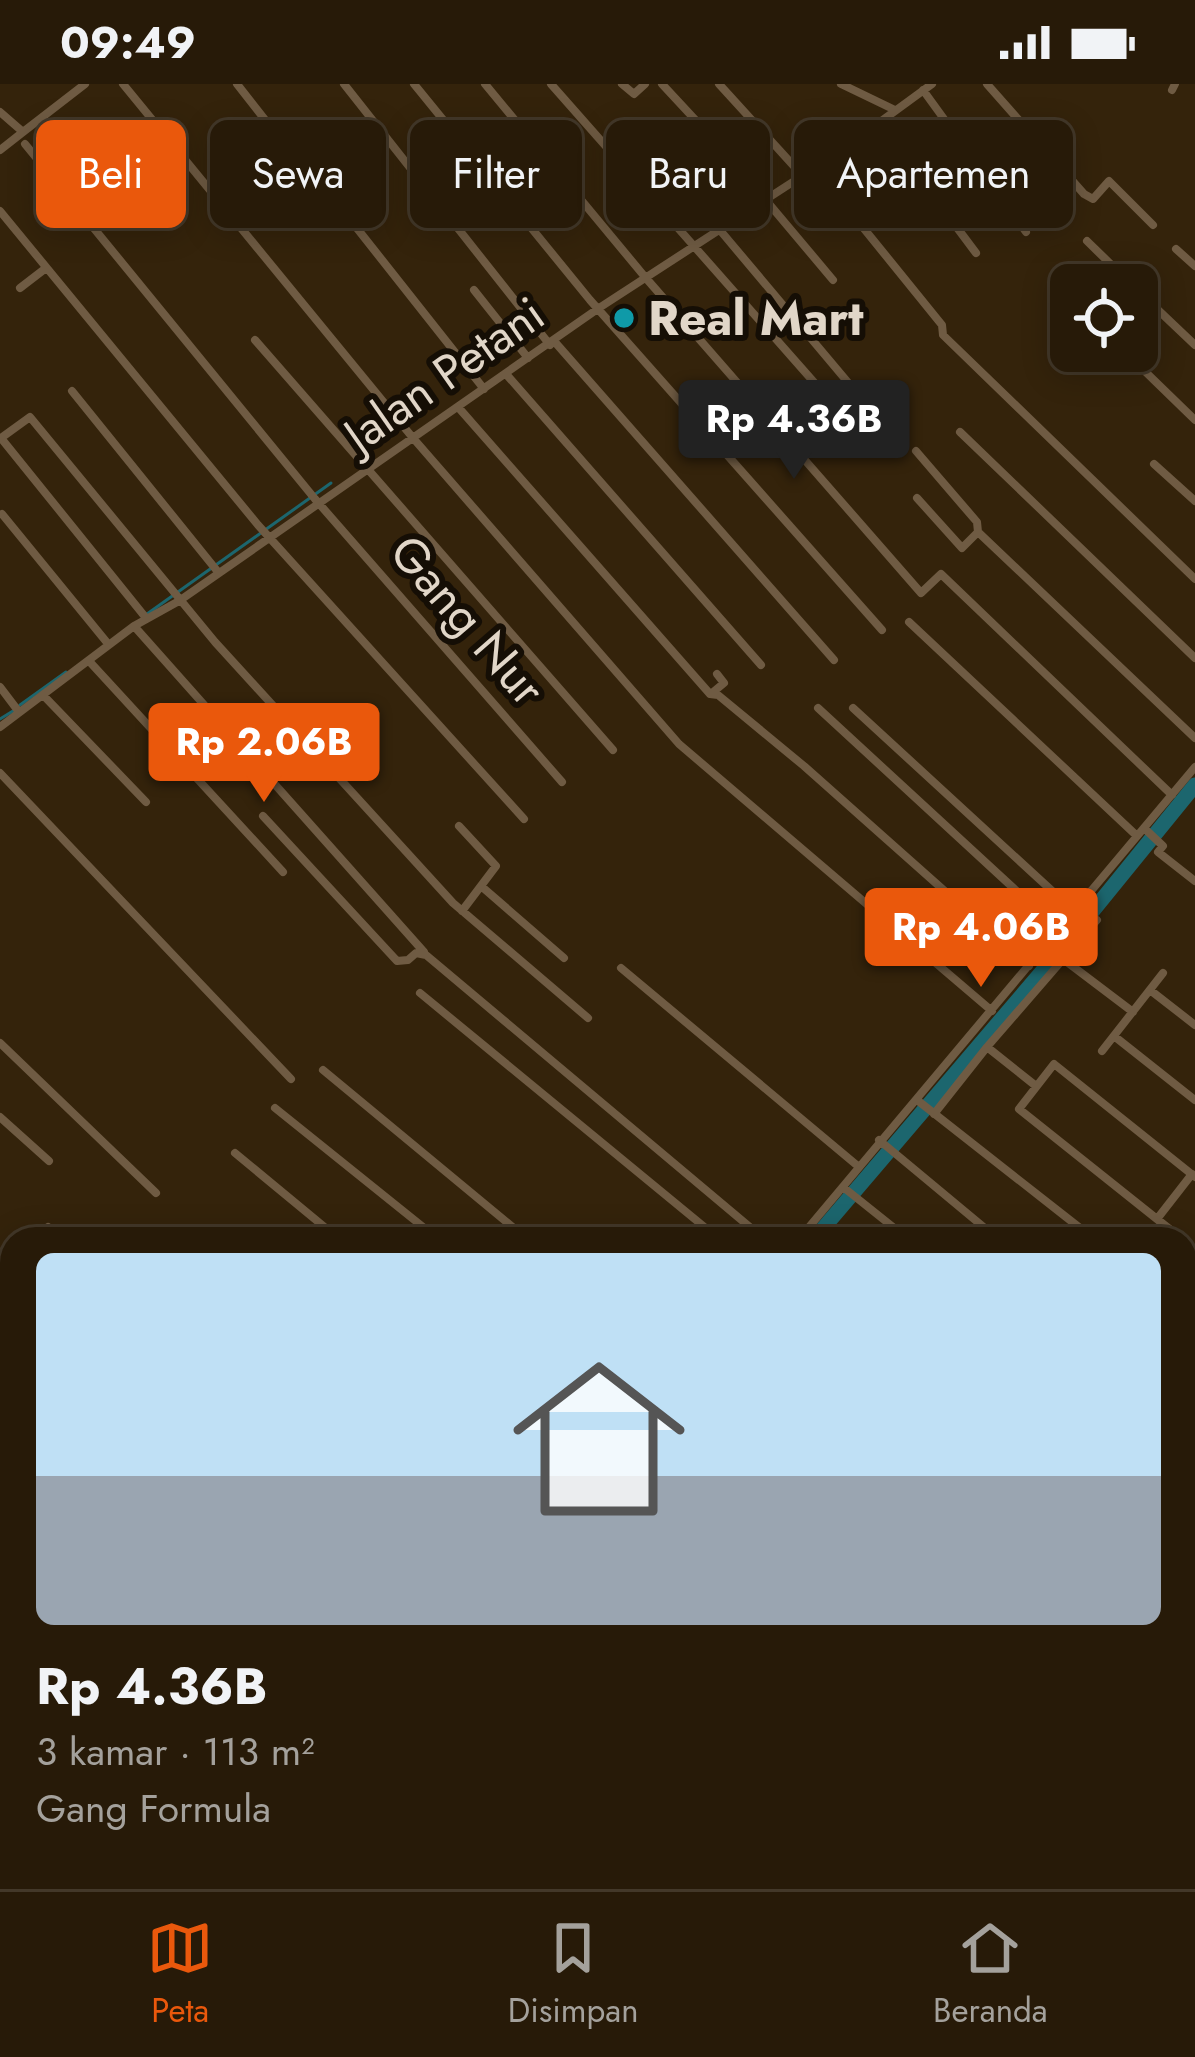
<!DOCTYPE html>
<html lang="id">
<head>
<meta charset="utf-8">
<style>
	body { margin:0; font-family:Jost,sans-serif; background:#2f2312; color:#f1f3f6; height:100vh; display:flex; flex-direction:column; font-size:45px; white-space:nowrap }
	* { box-sizing:border-box; margin:0 }
	p { font-size:39px; color:#a4a19c }
	.icon { flex:none; width:66px; height:66px; fill:none; stroke:currentColor; stroke-width:2; stroke-linecap:round; stroke-linejoin:round }
	.map { position:relative; flex:1; overflow:hidden }
	.details { position:absolute; left:0px; top:1143px; width:1197px; height:663px; display:flex; flex-direction:column; background:#271a08; border-radius:36px 36px 0 0; box-shadow:0 6px 30px #0003,0 0 0 3px #433829 }
	.details>* { flex:none }
	.guide { position:absolute; left:36px; top:36px; width:1125px; height:108px; display:flex; gap:24px }
	.buttons { position:absolute; left:1050px; top:180px; display:grid; gap:24px }
	.buttons a { display:grid; place-items:center; width:108px; height:108px; border-radius:18px; background:#271a08; box-shadow:0 6px 30px #0003,0 0 0 3px #433829; font-size:60px }
	.price { position:absolute; translate:-50% -102px; padding:0 27px; border-radius:12px; background:#ea580c; color:#fff; font-size:39px; line-height:78px; filter:drop-shadow(0 3px 6px #0008) }
	.price::after { content:''; position:absolute; left:50%; top:72px; width:36px; height:27px; margin-left:-18px; background:inherit; clip-path:polygon(0 0,100% 0,50% 100%) }
	.price.active { background:#222; color:#fff }
	ul { padding:0; list-style:none }
	li { display:grid; align-content:center; gap:24px; height:636px; padding:0 36px }
	li+li { border-top:3px solid #433829 }
	li span { display:grid; place-items:center; height:372px; border-radius:18px; color:#555 }
	li>.icon { margin-inline-start:auto }
	span .icon { width:216px; height:216px; fill:#fffc; stroke-width:1 }
	li b { font-size:51px }
	.pill { padding:0 42px; border-radius:18px; background:#271a08; box-shadow:0 6px 30px #0003,0 0 0 3px #433829; font-size:42px; line-height:108px }
	.pill.active { background:#ea580c; color:#fff }
	.status { display:flex; justify-content:space-between; align-items:center; height:84px; padding:0 60px; background:#271a08; direction:ltr }
	.status svg { height:33px; fill:currentColor }
	.dock { display:flex; justify-content:space-around; align-items:center; height:168px; border-top:3px solid #433829; background:#271a08; font-size:33px; color:#a4a19c }
	.dock a { display:grid; justify-items:center; gap:6px }
	.dock .active { color:#ea580c }
	.map>svg:first-child { display:block }
</style>
</head>
<body>
<div class="status"><b>09:49</b><svg viewBox="0 0 49 12"><path d="M0 12V9h3v3zM5 12V6h3v6zM10 12V3h3v9zM15 12V0h3v12zM26 1h20v11H26zM47 4h2v5h-2z"/></svg></div>
<div class="map">
<svg width="1195" height="1805" viewBox="0 0 1195 1805">
	<rect width="100%" height="100%" fill="#34230b"/>
	<g fill="none" stroke-linecap="round" stroke-linejoin="round">
		<!-- stream -->
		<path stroke="#1c666e" stroke-width="3" d="M 147,530 L 331,399
			M 20,621 L 66,588
			M 0,635 L 13,627"/>
		<!-- river -->
		<path stroke="#1c666e" stroke-width="15" d="M 814,1155 L 1074,850 L 1195,701"/>
		<!-- minor -->
		<path stroke="#6f5b43" stroke-width="8" d="M 123,0 L 413,354 L 679,660 L 992,927
			M 237,0 L 321,107 L 337,119 L 484,305
			M 344,0 L 550,261
			M 414,0 L 590,216 L 882,546
			M 485,0 L 645,193 L 921,509 L 941,490 L 1172,711
			M 551,0 L 857,347
			M 622,0 L 634,10 L 645,0
			M 662,0 L 767,113
			M 719,0 L 802,91
			M 841,0 L 895,26
			M 987,0 L 1084,110 L 1093,115 L 1109,97 L 1153,141
			M 923,6 L 1026,148
			M 1172,6 L 1175,0
			M 0,28 L 23,48 L 0,66
			M 878,38 L 976,169
			M 23,48 L 85,0
			M 657,55 L 730,138
			M 25,60 L 315,415 L 562,698
			M 814,83 L 942,241 L 943,251 L 1195,495
			M 765,115 L 833,196
			M 0,127 L 258,441 L 524,735
			M 719,145 L 872,327
			M 1087,157 L 1132,201
			M 1176,165 L 1195,182
			M 20,204 L 46,184
			M 474,206 L 528,274
			M 1137,206 L 1195,261
			M 255,256 L 613,666
			M 554,257 L 834,576
			M 1124,267 L 1195,336
			M 506,290 L 761,581
			M 72,307 L 218,488
			M 458,323 L 710,610 L 718,611 L 804,682 L 1029,882
			M 960,348 L 1195,574
			M 1,354 L 30,333 L 215,558 L 453,819 L 588,934
			M 1,354 L 146,534
			M 916,367 L 977,438 L 978,448 L 1195,654
			M 1154,380 L 1195,417
			M 917,414 L 962,464 L 978,448
			M 2,430 L 109,561
			M 909,538 L 1137,752
			M 134,542 L 424,868
			M 89,577 L 283,788
			M 0,603 L 19,628
			M 712,609 L 724,599 L 717,590
			M 43,611 L 146,718
			M 818,624 L 1059,846
			M 853,624 L 1074,827
			M 0,643 L 134,542 L 179,517 L 599,224 L 839,68 L 932,0
			M 0,689 L 291,995
			M 263,732 L 397,877 L 408,876 L 416,869 L 426,871 L 764,1155
			M 459,742 L 496,782 L 462,827
			M 1144,744 L 1163,762 L 1158,768 L 1195,797
			M 481,802 L 564,874
			M 1063,875 L 1133,928
			M 621,884 L 859,1083
			M 1150,906 L 1195,941
			M 420,909 L 719,1155
			M 1114,952 L 1195,1016
			M 0,959 L 156,1109
			M 987,963 L 1097,836
			M 1102,967 L 1163,889
			M 323,986 L 527,1155
			M 917,1016 L 1094,1155
			M 275,1024 L 438,1155
			M 934,1030 L 987,963 L 1036,1002
			M 0,1033 L 49,1077
			M 879,1056 L 998,1155
			M 235,1069 L 339,1155
			M 843,1103 L 908,1155
			M 1157,1135 L 1192,1090
			M 48,1143 L 61,1155
			M 238,1151 L 243,1155
			M 799,1155 L 1195,683
			M 1182,1155 L 1019,1025 L 1054,980 L 1195,1093
			M 1185,1226 L 1195,1234
			M 1185,1369 L 1195,1377
			M 240,1805 L 251,1794
			M 346,1805 L 355,1794
			M 402,1805 L 411,1794
			M 523,1805 L 532,1794"/>
	</g>
	<!-- markers -->
	<circle fill="#0f9aa8" stroke="#150e05" stroke-width="4.5" cx="624" cy="234" r="12"/>
	<g text-anchor="middle" stroke-width="12" stroke-linejoin="round" paint-order="stroke">
		<!-- poi labels -->
		<g font-size="48" font-weight="bold" fill="#e1d6c8" stroke="#150e05" text-anchor="start">
			<text x="648" y="251">Real Mart</text>
		</g>
		<!-- street labels -->
		<g font-size="48" fill="#e1d6c8" stroke="#150e05">
			<text transform="translate(444 290) rotate(-35)" y="17">Jalan Petani</text>
			<text transform="translate(468 536) rotate(49)" y="17">Gang Nur</text>
		</g>
	</g>
</svg>
<div class="buttons">
<a><svg class="icon" aria-label="locate" viewBox="0 0 24 24"><circle cx="12" cy="12" r="6"/><path d="M12 2v4M12 18v4M2 12h4M18 12h4"/></svg></a>
</div>
<b class="price active" style="left:794px;top:398px">Rp 4.36B</b>
<b class="price" style="left:264px;top:721px">Rp 2.06B</b>
<b class="price" style="left:981px;top:906px">Rp 4.06B</b>
<div class="guide">
<a class="pill active">Beli</a>
<a class="pill">Sewa</a>
<a class="pill">Filter</a>
<a class="pill">Baru</a>
<a class="pill">Apartemen</a>
</div>
<section class="details">
<ul>
<li><span style="background:linear-gradient(#bfe0f5 60%,#9aa5b1 0)"><svg class="icon" aria-label="home" viewBox="0 0 24 24"><path d="M3 11l9-7 9 7M6 9v11h12V9"/></svg></span><div><b>Rp 4.36B</b><p>3 kamar · 113 m²</p><p>Gang Formula</p></div></li>
</ul>
</section>
</div>
<nav class="dock">
<a class="active"><svg class="icon" aria-label="map" viewBox="0 0 24 24"><path d="M3 6l6-2 6 2 6-2v14l-6 2-6-2-6 2zM9 4v14M15 6v14"/></svg>Peta</a>
<a><svg class="icon" aria-label="saved" viewBox="0 0 24 24"><path d="M7 4h10v16l-5-4-5 4z"/></svg>Disimpan</a>
<a><svg class="icon" aria-label="home" viewBox="0 0 24 24"><path d="M3 11l9-7 9 7M6 9v11h12V9"/></svg>Beranda</a>
</nav>
</body>
</html>
